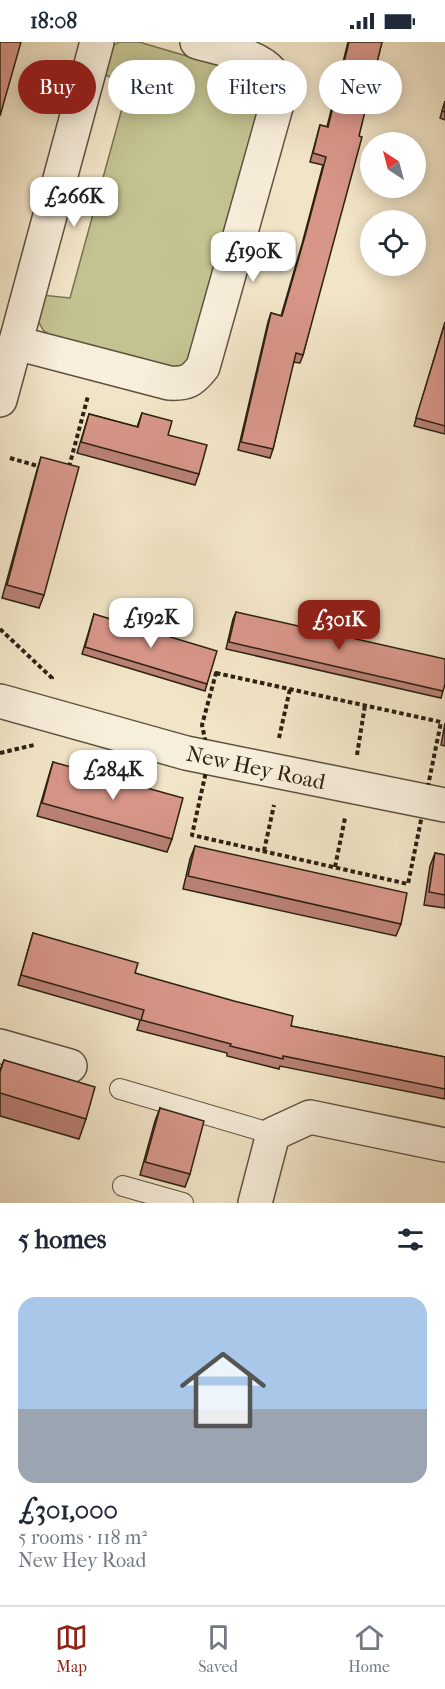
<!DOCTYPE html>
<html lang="en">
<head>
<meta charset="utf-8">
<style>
	body { margin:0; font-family:"IM FELL French Canon",serif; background:#f2f2f3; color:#1f2937; height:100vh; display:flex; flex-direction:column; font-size:22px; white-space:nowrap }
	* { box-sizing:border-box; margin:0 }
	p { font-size:20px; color:#747a83 }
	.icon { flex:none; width:33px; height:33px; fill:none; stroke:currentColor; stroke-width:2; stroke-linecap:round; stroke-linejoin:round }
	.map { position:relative; height:1161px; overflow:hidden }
	.details { display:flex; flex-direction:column; background:#fff; flex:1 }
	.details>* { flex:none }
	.guide { position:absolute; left:18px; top:18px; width:410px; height:54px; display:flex; gap:12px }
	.needle { width:39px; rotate:324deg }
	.controls { position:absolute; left:360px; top:90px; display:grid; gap:12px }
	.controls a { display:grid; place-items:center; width:66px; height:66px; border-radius:50%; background:#fff; box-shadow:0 3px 15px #0003; font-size:30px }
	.price { position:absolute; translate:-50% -51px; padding:0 14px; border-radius:12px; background:#fff; color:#222; font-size:20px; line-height:39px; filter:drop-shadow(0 2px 3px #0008) }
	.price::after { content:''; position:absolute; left:50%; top:36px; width:18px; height:14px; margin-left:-9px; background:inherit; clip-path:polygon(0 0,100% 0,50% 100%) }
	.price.on { background:#8f2418; color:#fff }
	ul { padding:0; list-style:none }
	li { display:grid; align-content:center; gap:12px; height:318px; padding:0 18px }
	li span { display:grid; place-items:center; height:186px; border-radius:18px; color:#555 }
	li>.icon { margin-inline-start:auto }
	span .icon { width:108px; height:108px; fill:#fffc; stroke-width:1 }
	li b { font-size:26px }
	h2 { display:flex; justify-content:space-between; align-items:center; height:72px; padding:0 18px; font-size:26px }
	.tag { padding:0 21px; border-radius:27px; background:#fff; box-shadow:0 3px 15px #0003; font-size:21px; line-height:54px }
	.tag.on { background:#8f2418; color:#fff }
	.status { display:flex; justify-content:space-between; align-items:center; height:42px; padding:0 30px; background:#fff; direction:ltr }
	.status svg { height:16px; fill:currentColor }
	.dock { display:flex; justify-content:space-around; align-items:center; height:84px; border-top:2px solid #e0e1e3; background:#fff; font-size:16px; color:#747a83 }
	.dock a { display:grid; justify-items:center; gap:3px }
	.dock .on { color:#8f2418 }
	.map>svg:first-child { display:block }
</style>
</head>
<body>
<div class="status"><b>18:08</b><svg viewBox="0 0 49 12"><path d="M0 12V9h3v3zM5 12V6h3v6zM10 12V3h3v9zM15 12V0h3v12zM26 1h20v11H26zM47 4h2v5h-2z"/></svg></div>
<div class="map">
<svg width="445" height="1161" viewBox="0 0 445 1161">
	<rect width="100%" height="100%" fill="#f2e5c7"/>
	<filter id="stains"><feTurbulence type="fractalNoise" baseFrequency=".00333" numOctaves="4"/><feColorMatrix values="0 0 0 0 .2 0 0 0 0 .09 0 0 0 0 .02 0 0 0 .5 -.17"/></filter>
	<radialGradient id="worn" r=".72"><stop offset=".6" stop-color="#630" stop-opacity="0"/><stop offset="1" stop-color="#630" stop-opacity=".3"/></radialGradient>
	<!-- green -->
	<path fill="#c3c290" stroke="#787251" stroke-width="1.5" d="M 119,0 L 139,0 L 251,33 L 260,43 L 263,56 L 192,318 L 181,326 L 165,325 L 52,295 L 43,288 L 36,275 L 42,253 L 70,256 L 129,41 L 102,32 L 107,8 Z"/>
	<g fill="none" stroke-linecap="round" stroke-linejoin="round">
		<!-- service casing -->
		<g stroke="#5e523f" stroke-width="22">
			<path id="service" d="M 120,1047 L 273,1092
				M 123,1144 L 183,1161"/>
		</g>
		<!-- minor casing -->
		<g stroke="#5e523f" stroke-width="36">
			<path id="minor" d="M 16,301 L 169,341 C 187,342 192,339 203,325 L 278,58 C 278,48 277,38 271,30 C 258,13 217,6 197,0
				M 0,358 L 97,0
				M 0,659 L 186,711 L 445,763
				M 0,1004 L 70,1024
				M 255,1161 L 273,1092 L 310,1075 L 445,1103"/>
		</g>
		<!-- path -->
		<path stroke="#2c2112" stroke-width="4" stroke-dasharray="4.5 3" stroke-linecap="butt" d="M 10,416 L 41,425
			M 69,425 L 88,354
			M 0,587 L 52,636 L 51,639
			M 216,631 L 441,680 L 408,842 L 192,793 L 209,716 L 202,683 Z
			M 279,696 L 290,647
			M 0,711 L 34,703
			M 357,713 L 365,663
			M 264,809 L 274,763
			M 335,825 L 345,776"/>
		<!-- service -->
		<use href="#service" stroke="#f7eedb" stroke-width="20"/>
		<!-- minor -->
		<use href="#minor" stroke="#f7eedb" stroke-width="33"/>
	</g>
	<!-- wall -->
	<path fill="#ba8176" stroke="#2c2112" stroke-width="1.5" d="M 348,0 L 382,0 L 303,313 L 300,321 L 293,320 L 273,407 L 270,416 L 238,408 L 268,280 L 271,271 L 281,274 L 302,202 L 323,123 L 310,120 L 320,83 L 327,85 Z
		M 445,59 L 445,78 L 440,76 Z
		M 445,280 L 445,392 L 414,384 Z
		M 142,371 L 168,393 L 199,432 L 195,443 L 77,411 L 89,372 L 137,385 Z
		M 41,415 L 44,553 L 39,566 L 2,556 L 37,428 Z
		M 236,570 L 443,649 L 441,656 L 226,607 L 233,577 Z
		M 94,572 L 207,642 L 205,649 L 82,612 Z
		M 445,681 L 445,704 L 441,703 Z
		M 53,720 L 172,797 L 167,810 L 37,774 L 49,733 Z
		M 195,804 L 401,882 L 396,894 L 183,847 L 190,817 Z
		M 435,811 L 445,813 L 445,866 L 424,863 L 430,824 Z
		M 33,891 L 135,931 L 291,984 L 445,1015 L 445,1057 L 280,1024 L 279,1027 L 227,1014 L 227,1011 L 137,988 L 140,978 L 18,943 Z
		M 4,1018 L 86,1077 L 79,1097 L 0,1074 L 0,1028 Z
		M 160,1066 L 190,1132 L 185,1145 L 140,1133 L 155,1079 Z"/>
	<!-- building -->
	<path fill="#d89689" stroke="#2c2112" stroke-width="1.5" d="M 0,0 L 21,0 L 0,74 Z
		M 349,0 L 382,0 L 359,94 L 362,95 L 303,313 L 296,311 L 273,407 L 241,400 L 271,271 L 282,274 L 305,194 L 326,115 L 313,111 L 320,83 L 328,85 Z
		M 445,60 L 445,70 L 442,69 Z
		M 445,281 L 445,384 L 416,376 Z
		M 142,371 L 172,379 L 168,393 L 207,403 L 199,432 L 81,400 L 89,372 L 138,385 Z
		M 41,415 L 79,425 L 44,553 L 7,543 Z
		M 236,570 L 445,617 L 445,642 L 443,649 L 229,600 Z
		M 94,572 L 217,609 L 207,642 L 85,605 Z
		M 53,720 L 183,756 L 172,797 L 42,761 Z
		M 195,804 L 407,851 L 401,882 L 188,834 Z
		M 435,811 L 445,813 L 445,853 L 429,850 Z
		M 33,891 L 138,921 L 135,931 L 234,959 L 293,974 L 291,984 L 445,1015 L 445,1047 L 283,1014 L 283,1017 L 230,1004 L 231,1002 L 141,978 L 144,968 L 21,933 Z
		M 4,1018 L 95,1045 L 86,1077 L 0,1051 L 0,1030 Z
		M 160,1066 L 204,1079 L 190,1132 L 145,1120 Z"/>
	<g text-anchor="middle" stroke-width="4.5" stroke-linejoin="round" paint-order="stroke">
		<!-- street labels -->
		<g font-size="22" fill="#2c2112" stroke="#f7eedb">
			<text transform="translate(256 725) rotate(12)" y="8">New Hey Road</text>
		</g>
	</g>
	<rect width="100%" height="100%" filter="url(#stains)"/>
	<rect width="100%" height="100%" fill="url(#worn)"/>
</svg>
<div class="controls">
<a><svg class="needle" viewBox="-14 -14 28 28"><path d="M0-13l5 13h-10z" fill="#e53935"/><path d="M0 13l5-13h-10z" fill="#747a83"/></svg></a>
<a><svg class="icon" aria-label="locate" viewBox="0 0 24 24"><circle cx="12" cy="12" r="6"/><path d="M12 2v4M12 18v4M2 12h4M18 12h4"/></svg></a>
</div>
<b class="price" style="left:74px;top:186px">£266K</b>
<b class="price" style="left:253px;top:241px">£190K</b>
<b class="price" style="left:151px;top:607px">£192K</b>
<b class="price on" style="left:339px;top:609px">£301K</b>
<b class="price" style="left:113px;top:759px">£284K</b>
<div class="guide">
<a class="tag on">Buy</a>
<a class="tag">Rent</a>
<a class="tag">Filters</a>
<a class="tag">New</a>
</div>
</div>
<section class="details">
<h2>5 homes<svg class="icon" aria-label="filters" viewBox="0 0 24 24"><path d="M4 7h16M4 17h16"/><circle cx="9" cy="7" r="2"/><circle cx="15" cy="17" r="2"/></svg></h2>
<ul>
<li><span style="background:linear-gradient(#a9c7e8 60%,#9aa5b1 0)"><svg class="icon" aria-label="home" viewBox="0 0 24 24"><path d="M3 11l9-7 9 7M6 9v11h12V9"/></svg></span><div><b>£301,000</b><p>5 rooms · 118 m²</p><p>New Hey Road</p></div></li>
</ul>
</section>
<nav class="dock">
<a class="on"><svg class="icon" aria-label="map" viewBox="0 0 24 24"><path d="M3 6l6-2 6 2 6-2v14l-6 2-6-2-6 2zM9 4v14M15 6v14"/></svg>Map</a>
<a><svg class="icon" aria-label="saved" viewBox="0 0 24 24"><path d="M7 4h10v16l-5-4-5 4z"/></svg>Saved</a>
<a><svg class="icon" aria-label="home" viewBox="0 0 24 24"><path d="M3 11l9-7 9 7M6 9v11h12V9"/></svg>Home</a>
</nav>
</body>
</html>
